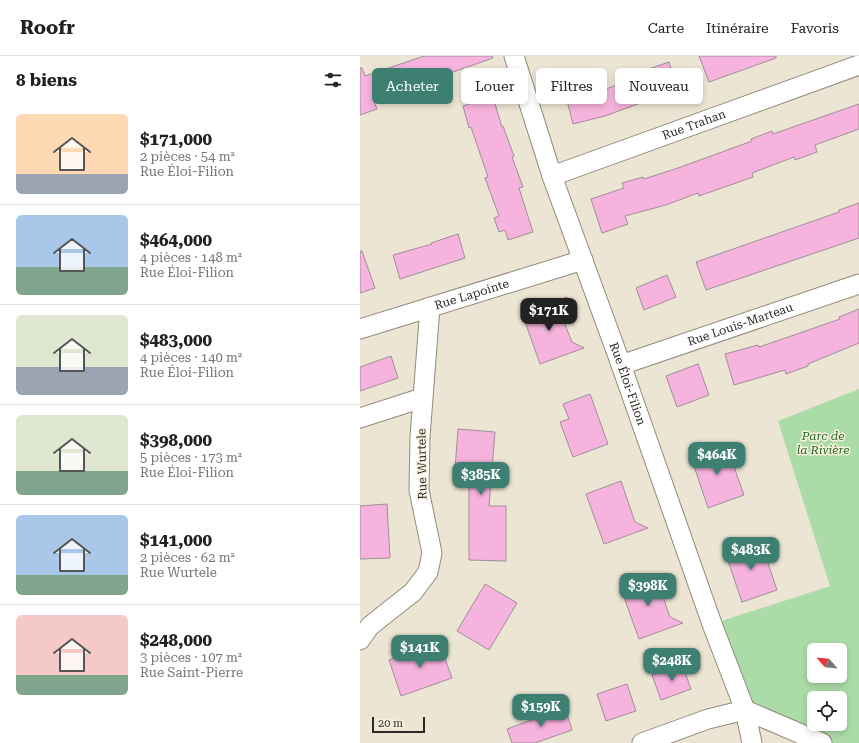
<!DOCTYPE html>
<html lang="fr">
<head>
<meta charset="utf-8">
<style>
	body { margin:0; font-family:"Roboto Serif",serif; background:#f6f6f6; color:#202124; height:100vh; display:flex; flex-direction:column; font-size:15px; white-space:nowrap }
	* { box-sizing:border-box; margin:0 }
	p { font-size:13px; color:#757577 }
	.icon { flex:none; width:22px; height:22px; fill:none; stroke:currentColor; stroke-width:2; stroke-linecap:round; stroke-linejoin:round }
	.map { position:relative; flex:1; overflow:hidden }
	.sheet { display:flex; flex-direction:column; background:#fff; width:360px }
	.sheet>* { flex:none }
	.top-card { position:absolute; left:12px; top:12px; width:380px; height:36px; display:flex; gap:8px }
	.needle { width:26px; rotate:297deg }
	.fabs { position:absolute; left:447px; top:587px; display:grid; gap:8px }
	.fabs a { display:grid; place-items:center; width:40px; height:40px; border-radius:6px; background:#fff; box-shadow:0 2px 6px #0003; font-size:20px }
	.scale { position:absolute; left:12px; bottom:10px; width:53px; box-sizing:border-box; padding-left:4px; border:2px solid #2d2a23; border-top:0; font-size:11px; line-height:14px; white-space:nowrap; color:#2d2a23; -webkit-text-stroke:3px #faf2e1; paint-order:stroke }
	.price { position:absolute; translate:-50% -34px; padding:0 9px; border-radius:8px; background:#3d8072; color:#fff; font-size:13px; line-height:26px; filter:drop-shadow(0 1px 2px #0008) }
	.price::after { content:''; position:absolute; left:50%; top:24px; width:12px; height:9px; margin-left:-6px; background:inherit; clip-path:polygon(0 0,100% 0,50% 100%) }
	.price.on { background:#222; color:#fff }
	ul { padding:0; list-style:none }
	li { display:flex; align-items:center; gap:12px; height:100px; padding:0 16px }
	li+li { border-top:1px solid #e0e0e0 }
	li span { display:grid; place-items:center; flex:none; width:112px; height:80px; border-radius:6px; color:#555 }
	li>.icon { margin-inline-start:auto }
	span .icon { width:48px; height:48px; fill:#fffc; stroke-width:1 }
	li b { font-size:17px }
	h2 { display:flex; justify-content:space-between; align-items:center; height:48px; padding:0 16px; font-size:17px }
	.tag { padding:0 14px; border-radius:6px; background:#fff; box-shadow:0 2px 6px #0003; font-size:14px; line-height:36px }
	.tag.on { background:#3d8072; color:#fff }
	header { display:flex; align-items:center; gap:24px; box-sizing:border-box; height:56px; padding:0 20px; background:#fff; border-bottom:1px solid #e0e0e0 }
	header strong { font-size:19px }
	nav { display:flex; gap:22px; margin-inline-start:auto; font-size:14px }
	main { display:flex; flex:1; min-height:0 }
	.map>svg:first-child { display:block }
</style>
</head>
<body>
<header>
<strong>Roofr</strong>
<nav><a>Carte</a><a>Itinéraire</a><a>Favoris</a></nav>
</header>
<main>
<section class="sheet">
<h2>8 biens<svg class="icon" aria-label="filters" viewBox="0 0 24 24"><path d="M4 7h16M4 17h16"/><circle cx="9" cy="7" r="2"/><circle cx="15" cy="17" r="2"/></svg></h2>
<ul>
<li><span style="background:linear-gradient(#ffd9b3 75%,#9aa5b1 0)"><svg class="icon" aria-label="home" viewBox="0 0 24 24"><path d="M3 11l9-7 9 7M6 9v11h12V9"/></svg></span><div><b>$171,000</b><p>2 pièces · 54 m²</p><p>Rue Éloi-Filion</p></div></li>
<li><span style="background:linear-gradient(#a9c7e8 65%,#7fa58c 0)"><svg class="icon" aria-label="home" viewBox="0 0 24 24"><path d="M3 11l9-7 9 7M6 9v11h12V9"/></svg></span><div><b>$464,000</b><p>4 pièces · 148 m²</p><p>Rue Éloi-Filion</p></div></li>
<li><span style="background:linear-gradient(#dfe7d0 65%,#9aa5b1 0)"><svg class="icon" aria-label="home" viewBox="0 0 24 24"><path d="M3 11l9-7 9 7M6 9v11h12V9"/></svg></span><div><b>$483,000</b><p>4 pièces · 140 m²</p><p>Rue Éloi-Filion</p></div></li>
<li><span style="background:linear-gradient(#dfe7d0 70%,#7fa58c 0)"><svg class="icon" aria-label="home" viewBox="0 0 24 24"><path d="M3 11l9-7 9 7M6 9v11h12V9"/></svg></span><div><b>$398,000</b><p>5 pièces · 173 m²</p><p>Rue Éloi-Filion</p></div></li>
<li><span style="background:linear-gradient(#a9c7e8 75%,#7fa58c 0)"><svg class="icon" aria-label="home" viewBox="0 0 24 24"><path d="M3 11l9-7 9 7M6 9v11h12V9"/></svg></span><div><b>$141,000</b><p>2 pièces · 62 m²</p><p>Rue Wurtele</p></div></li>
<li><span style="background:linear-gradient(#f6c9c9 75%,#7fa58c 0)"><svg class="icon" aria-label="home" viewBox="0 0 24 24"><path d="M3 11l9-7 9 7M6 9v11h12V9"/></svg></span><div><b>$248,000</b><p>3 pièces · 107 m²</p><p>Rue Saint-Pierre</p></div></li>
</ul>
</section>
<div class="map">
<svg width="499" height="687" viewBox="0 0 499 687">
	<rect width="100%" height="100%" fill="#ece5d4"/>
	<!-- green -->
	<path fill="#abdca7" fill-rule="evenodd" d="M 499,333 L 499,687 L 462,687 L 385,654 L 352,568 L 470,530 L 418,365 ZM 454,594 L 480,594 L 480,620 L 454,620 ZM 454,642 L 480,642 L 480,668 L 454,668 Z"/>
	<!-- building -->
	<path fill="#f6b3dd" stroke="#9f8e98" d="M 64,0 L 132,0 L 133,2 L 59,28 L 60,30 L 14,46 L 17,53 L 0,59 L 0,12 L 2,12 L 5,20 Z
		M 339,0 L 416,0 L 416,2 L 349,26 Z
		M 309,6 L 319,36 L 287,47 L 286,45 L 245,60 L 213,68 L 205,37 L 227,31 L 230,39 L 278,21 L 277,17 Z
		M 133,41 L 142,71 L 143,70 L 154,100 L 152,101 L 163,131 L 159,132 L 173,176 L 148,184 L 145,174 L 139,176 L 134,162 L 139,160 L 125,122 L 128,121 L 111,71 L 109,72 L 103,50 Z
		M 499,48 L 499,73 L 455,89 L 457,96 L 435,104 L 434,101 L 392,117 L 393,121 L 339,140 L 338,137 L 306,149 L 265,160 L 268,168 L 242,177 L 231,143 L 264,132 L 262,127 L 283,121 L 284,123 L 318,112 L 392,85 L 391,83 L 412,75 L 413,78 Z
		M 499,147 L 499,182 L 346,234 L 336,206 L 479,156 L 479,154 Z
		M 98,178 L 105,202 L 40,223 L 33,199 L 72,188 L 71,187 Z
		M 0,195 L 2,195 L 15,232 L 0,237 Z
		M 307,219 L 316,241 L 284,254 L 276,232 Z
		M 207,241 L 200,254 L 204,266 L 212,286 L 224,292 L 180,308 L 162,257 Z
		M 499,253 L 499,287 L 448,308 L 448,310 L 426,318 L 425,314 L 374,329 L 365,298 L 398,289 L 399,291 L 437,278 L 480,263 L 479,261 Z
		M 31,300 L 38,322 L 0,335 L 0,311 Z
		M 338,308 L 349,339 L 317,351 L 306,320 Z
		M 230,338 L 248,388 L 213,401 L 200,366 L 209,363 L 203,348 Z
		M 98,373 L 135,376 L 129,450 L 146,450 L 146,505 L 109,504 L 109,428 L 94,427 Z
		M 366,388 L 384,439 L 348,452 L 331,401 Z
		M 261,425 L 275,466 L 288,472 L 244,488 L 226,438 Z
		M 27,448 L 30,502 L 0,503 L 0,450 Z
		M 400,484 L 417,534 L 382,546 L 365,496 Z
		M 306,517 L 299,530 L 310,561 L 323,567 L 279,583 L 261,533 Z
		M 125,528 L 157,547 L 129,594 L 97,575 Z
		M 79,586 L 92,622 L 41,640 L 29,604 Z
		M 322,608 L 331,633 L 301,644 L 292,619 Z
		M 267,628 L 276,655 L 246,665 L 237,638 Z
		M 205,652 L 212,674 L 175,687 L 152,687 L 147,673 Z"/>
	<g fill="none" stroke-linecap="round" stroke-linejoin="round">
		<!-- street casing -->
		<g stroke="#918a7a" stroke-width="21">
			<g id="street">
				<path id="s1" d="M 154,0 L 192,120 L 259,303 L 352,568 L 385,654 L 392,687"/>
				<path id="s2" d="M 192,120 L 499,9"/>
				<path id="s3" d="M 0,273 L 223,204"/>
				<path id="s4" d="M 261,309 L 499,228"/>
				<path d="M 0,362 L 62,342"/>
				<path d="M 0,584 L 10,570 L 53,536 L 68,516 L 72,497 L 59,434 L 60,381 L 70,251"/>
				<path d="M 282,687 L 348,663 L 385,654 L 462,687"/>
			</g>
		</g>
		<!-- street -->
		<use href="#street" stroke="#fff" stroke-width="19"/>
	</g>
	<g text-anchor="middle" stroke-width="3" stroke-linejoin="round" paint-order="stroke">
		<!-- street labels -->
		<g font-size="12" fill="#2d2a23" stroke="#faf2e1">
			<text dy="4" stroke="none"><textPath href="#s2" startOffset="151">Rue Trahan</textPath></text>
			<text dy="4" stroke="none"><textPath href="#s3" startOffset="117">Rue Lapointe</textPath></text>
			<text dy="4" stroke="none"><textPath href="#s4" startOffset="126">Rue Louis-Marteau</textPath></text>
			<text dy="4" stroke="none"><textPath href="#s1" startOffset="347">Rue Éloi-Filion</textPath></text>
			<text transform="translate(62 408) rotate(-91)" y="4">Rue Wurtele</text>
		</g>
		<!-- park labels -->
		<g font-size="12" font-style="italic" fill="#226722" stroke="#faf2e1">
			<text x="463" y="384">Parc de<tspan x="463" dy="14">la Rivière</tspan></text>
		</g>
	</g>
</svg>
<div class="fabs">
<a><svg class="needle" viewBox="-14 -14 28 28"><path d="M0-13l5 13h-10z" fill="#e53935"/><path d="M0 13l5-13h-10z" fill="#757577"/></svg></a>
<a><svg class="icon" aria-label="locate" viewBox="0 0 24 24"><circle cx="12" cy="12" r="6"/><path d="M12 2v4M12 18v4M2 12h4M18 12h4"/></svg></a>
</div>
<div class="scale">20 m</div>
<b class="price on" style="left:189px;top:276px">$171K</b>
<b class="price" style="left:357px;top:420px">$464K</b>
<b class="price" style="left:121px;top:440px">$385K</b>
<b class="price" style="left:391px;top:515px">$483K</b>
<b class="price" style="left:288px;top:551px">$398K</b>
<b class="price" style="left:60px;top:613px">$141K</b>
<b class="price" style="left:312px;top:626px">$248K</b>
<b class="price" style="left:181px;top:672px">$159K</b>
<div class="top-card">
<a class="tag on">Acheter</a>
<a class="tag">Louer</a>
<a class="tag">Filtres</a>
<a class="tag">Nouveau</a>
</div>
</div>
</main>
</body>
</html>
